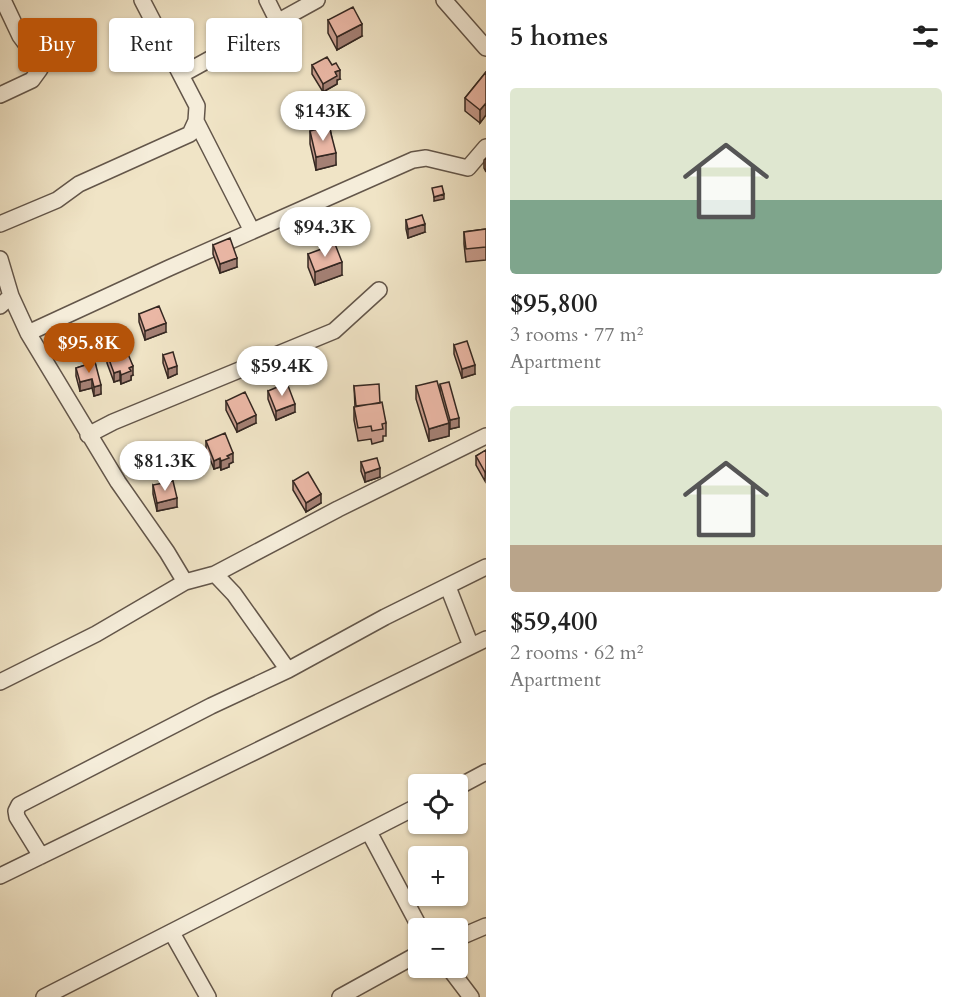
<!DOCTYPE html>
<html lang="en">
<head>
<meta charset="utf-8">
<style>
	body { margin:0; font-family:Cardo,serif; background:#f2f2f2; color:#222; height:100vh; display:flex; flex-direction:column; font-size:22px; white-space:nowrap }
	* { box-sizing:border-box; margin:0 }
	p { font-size:20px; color:#767676 }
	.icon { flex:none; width:33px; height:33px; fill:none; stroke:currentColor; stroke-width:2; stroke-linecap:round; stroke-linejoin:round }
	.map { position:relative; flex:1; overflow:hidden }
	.panel { display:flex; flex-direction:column; background:#fff; width:480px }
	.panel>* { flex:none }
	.top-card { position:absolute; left:18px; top:18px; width:378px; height:54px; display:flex; gap:12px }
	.controls { position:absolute; left:408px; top:774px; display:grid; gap:12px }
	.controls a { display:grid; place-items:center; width:60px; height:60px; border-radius:6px; background:#fff; box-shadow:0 2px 4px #0004; font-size:30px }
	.price { position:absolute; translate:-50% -51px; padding:0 14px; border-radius:21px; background:#fff; color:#222; font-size:20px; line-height:39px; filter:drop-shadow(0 2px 3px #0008) }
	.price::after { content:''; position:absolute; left:50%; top:36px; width:18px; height:14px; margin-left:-9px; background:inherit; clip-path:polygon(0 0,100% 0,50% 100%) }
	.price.current { background:#b45309; color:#fff }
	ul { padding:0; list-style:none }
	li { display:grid; align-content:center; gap:12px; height:318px; padding:0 24px }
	li span { display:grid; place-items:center; height:186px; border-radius:6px; color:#555 }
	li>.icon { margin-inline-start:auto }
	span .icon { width:108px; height:108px; fill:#fffc; stroke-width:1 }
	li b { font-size:26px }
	h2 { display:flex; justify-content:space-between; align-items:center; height:72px; padding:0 24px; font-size:26px }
	.chip { padding:0 21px; border-radius:6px; background:#fff; box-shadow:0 2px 4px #0004; font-size:21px; line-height:54px }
	.chip.current { background:#b45309; color:#fff }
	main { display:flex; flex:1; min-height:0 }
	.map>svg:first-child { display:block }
</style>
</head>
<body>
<main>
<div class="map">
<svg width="486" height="997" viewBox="0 0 486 997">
	<rect width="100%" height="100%" fill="#f0e4c6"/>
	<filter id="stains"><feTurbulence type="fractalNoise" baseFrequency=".00333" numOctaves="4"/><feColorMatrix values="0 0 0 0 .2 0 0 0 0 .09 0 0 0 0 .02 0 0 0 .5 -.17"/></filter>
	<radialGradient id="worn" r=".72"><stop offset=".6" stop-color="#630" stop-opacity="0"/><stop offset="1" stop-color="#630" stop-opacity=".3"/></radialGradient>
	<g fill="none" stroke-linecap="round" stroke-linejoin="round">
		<!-- minor casing -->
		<g stroke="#63564a" stroke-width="18">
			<path id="minor" d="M 267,0 L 278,22
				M 444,0 L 486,48
				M 181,75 L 317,0
				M 0,95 L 32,80 L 40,69 L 40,63 L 20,36 L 3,0
				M 196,121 L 252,231
				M 0,224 L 57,200 L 79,184 L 190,134 L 196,121 L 197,106 L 142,0
				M 0,259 L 11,296 L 28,333 L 118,482 L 167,552 L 185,582
				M 0,306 L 11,296
				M 28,333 L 169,268 L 413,160 L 426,158 L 468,168 L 486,147
				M 88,435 L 113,422 L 334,331 L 379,290
				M 215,574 L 234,594 L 288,670
				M 448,587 L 471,646
				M 0,682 L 96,634 L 185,582 L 215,574 L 338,509 L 486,436
				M 458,787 L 486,772
				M 369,832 L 420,928
				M 41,856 L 17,817 L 16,811 L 19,805 L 211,706 L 288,670 L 385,617 L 486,567
				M 0,876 L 486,639
				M 172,933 L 208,997
				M 458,938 L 486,926
				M 449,968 L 471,997
				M 44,997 L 418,806
				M 340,997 L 418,954"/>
		</g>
		<!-- minor -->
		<use href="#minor" stroke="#f5edda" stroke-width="15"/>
	</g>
	<!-- wall -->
	<path fill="#c99d8e" stroke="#342721" stroke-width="1.5" d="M 328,20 L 362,36 L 337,50 L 328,33 Z
		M 312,65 L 340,79 L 337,80 L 337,84 L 323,92 L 312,74 Z
		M 486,72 L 486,115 L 480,123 L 465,111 L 465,98 Z
		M 314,110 L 336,124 L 330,127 L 336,165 L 316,170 L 310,144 L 310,131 L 319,129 L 314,118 Z
		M 486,158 L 486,172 L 484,168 L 484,160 Z
		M 406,220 L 425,232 L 408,238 L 406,229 Z
		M 486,229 L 486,260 L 466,262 L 464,244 L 464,232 Z
		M 213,245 L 237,267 L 220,273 L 213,254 Z
		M 308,254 L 342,275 L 315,285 L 308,267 Z
		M 139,314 L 166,332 L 145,340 L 139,322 Z
		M 454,345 L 475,374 L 462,378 L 454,354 Z
		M 107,354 L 133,375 L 131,376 L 131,380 L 121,384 L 120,380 L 114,382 L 107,363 Z
		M 163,355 L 177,374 L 168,378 L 163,363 Z
		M 95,362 L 101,394 L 94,396 L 92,388 L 80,391 L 76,376 L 76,368 Z
		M 440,384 L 459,427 L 450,429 L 449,426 L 449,436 L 429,441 L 416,399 L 416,386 L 440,392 Z
		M 354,386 L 380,403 L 386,423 L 386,436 L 383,436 L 383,441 L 372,444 L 371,439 L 358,441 L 354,420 L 354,407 L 355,407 Z
		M 268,391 L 295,412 L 276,420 L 268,399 Z
		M 226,401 L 256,423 L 237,432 L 226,410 Z
		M 206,441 L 233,462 L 229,464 L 229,467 L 221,470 L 220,467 L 214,469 L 206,449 Z
		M 486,450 L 485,481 L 476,465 L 476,456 Z
		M 361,462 L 380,477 L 365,482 L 361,471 Z
		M 293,481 L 321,503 L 306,512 L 293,490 Z
		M 153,485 L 177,507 L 157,511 L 153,494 Z"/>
	<!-- shaded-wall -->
	<path fill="#a48074" stroke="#342721" stroke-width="1.5" d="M 362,24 L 362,36 L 337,50 L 337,37 Z
		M 340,70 L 340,79 L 337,80 L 337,84 L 323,92 L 323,84 L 335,72 Z
		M 486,103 L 486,115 L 480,123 L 480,110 Z
		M 336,115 L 336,124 L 321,132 L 321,123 Z
		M 336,153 L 336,165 L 316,170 L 316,157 Z
		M 444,194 L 444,199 L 434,201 L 434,197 Z
		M 425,224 L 425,232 L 408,238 L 408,229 Z
		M 237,258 L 237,267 L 220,273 L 220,264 Z
		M 342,262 L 342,275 L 315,285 L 315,272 Z
		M 166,323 L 166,332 L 145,340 L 145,331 Z
		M 475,365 L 475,374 L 462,378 L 462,369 Z
		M 133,366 L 133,375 L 131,376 L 131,380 L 121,384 L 121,375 L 129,368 Z
		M 177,366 L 177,374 L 168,378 L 168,369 Z
		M 120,371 L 120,380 L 114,382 L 114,373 Z
		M 92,379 L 92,388 L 80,391 L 80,382 Z
		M 101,385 L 101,394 L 94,396 L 94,387 Z
		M 295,404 L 295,412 L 276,420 L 276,411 Z
		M 256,415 L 256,423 L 237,432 L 237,424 Z
		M 459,418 L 459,427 L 450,429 L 450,420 Z
		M 449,423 L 449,436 L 429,441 L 429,429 Z
		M 233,453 L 233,462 L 229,464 L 229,467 L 221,470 L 221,461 L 227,456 Z
		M 220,458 L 220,467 L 214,469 L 214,461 Z
		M 380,468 L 380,477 L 365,482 L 365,473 Z
		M 321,494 L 321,503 L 306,512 L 306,503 Z
		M 177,498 L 177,507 L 157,511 L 157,503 Z"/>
	<!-- building -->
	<path fill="#eab7a5" stroke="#342721" stroke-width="1.5" d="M 353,7 L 362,24 L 337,37 L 328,20 Z
		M 327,57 L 332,65 L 336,63 L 340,70 L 335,72 L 337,76 L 323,84 L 312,65 Z
		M 486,72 L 486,103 L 480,110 L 465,98 Z
		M 329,102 L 336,115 L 321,123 L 314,110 Z
		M 329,126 L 336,153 L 316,157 L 310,131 Z
		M 442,186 L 444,194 L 434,197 L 432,188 Z
		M 422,215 L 425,224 L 408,229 L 406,220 Z
		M 486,229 L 486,247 L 466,249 L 464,232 Z
		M 230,238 L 237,258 L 220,264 L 213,245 Z
		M 335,244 L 342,262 L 315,272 L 308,254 Z
		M 159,306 L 166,323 L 145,331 L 139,314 Z
		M 467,341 L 475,365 L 462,369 L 454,345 Z
		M 125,347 L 133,366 L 129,368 L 131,371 L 121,375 L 120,371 L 114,373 L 107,354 Z
		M 173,352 L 177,366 L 168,369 L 163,355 Z
		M 95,362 L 101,385 L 94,387 L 92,379 L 80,382 L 76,368 Z
		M 437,381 L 449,423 L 429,429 L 416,386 Z
		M 449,382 L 459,418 L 450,420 L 440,384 Z
		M 287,383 L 295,404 L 276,411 L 268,391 Z
		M 379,384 L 380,403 L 356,406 L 354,386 Z
		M 245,392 L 256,415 L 237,424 L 226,401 Z
		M 382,402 L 386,423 L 382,424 L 383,429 L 372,431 L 371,426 L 358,428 L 354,407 Z
		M 225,433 L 233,453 L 227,456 L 229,458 L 221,461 L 220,458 L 214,461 L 206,441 Z
		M 486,450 L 486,471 L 485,472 L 476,456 Z
		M 377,458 L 380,468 L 365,473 L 361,462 Z
		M 308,472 L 321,494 L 306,503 L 293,481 Z
		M 173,481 L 177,498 L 157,503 L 153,485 Z"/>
	<rect width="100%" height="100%" filter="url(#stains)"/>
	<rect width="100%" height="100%" fill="url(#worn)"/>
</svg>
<div class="controls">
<a><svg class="icon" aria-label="locate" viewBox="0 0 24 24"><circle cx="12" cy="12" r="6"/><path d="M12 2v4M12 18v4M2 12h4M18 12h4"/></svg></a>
<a>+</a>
<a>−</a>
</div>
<b class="price" style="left:323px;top:142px">$143K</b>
<b class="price" style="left:325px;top:258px">$94.3K</b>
<b class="price current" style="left:89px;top:374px">$95.8K</b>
<b class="price" style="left:282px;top:397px">$59.4K</b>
<b class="price" style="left:165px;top:492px">$81.3K</b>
<div class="top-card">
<a class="chip current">Buy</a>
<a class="chip">Rent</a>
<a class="chip">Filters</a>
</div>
</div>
<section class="panel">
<h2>5 homes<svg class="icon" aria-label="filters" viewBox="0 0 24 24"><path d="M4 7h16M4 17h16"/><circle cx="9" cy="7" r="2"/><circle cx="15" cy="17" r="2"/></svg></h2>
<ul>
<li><span style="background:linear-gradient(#dfe7d0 60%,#7fa58c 0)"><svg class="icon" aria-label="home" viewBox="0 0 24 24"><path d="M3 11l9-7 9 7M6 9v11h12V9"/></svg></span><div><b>$95,800</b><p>3 rooms · 77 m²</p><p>Apartment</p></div></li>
<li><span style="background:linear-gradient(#dfe7d0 75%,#b9a48a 0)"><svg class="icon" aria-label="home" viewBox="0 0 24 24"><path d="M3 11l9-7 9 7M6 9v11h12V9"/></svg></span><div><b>$59,400</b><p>2 rooms · 62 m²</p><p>Apartment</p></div></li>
</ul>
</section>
</main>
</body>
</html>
